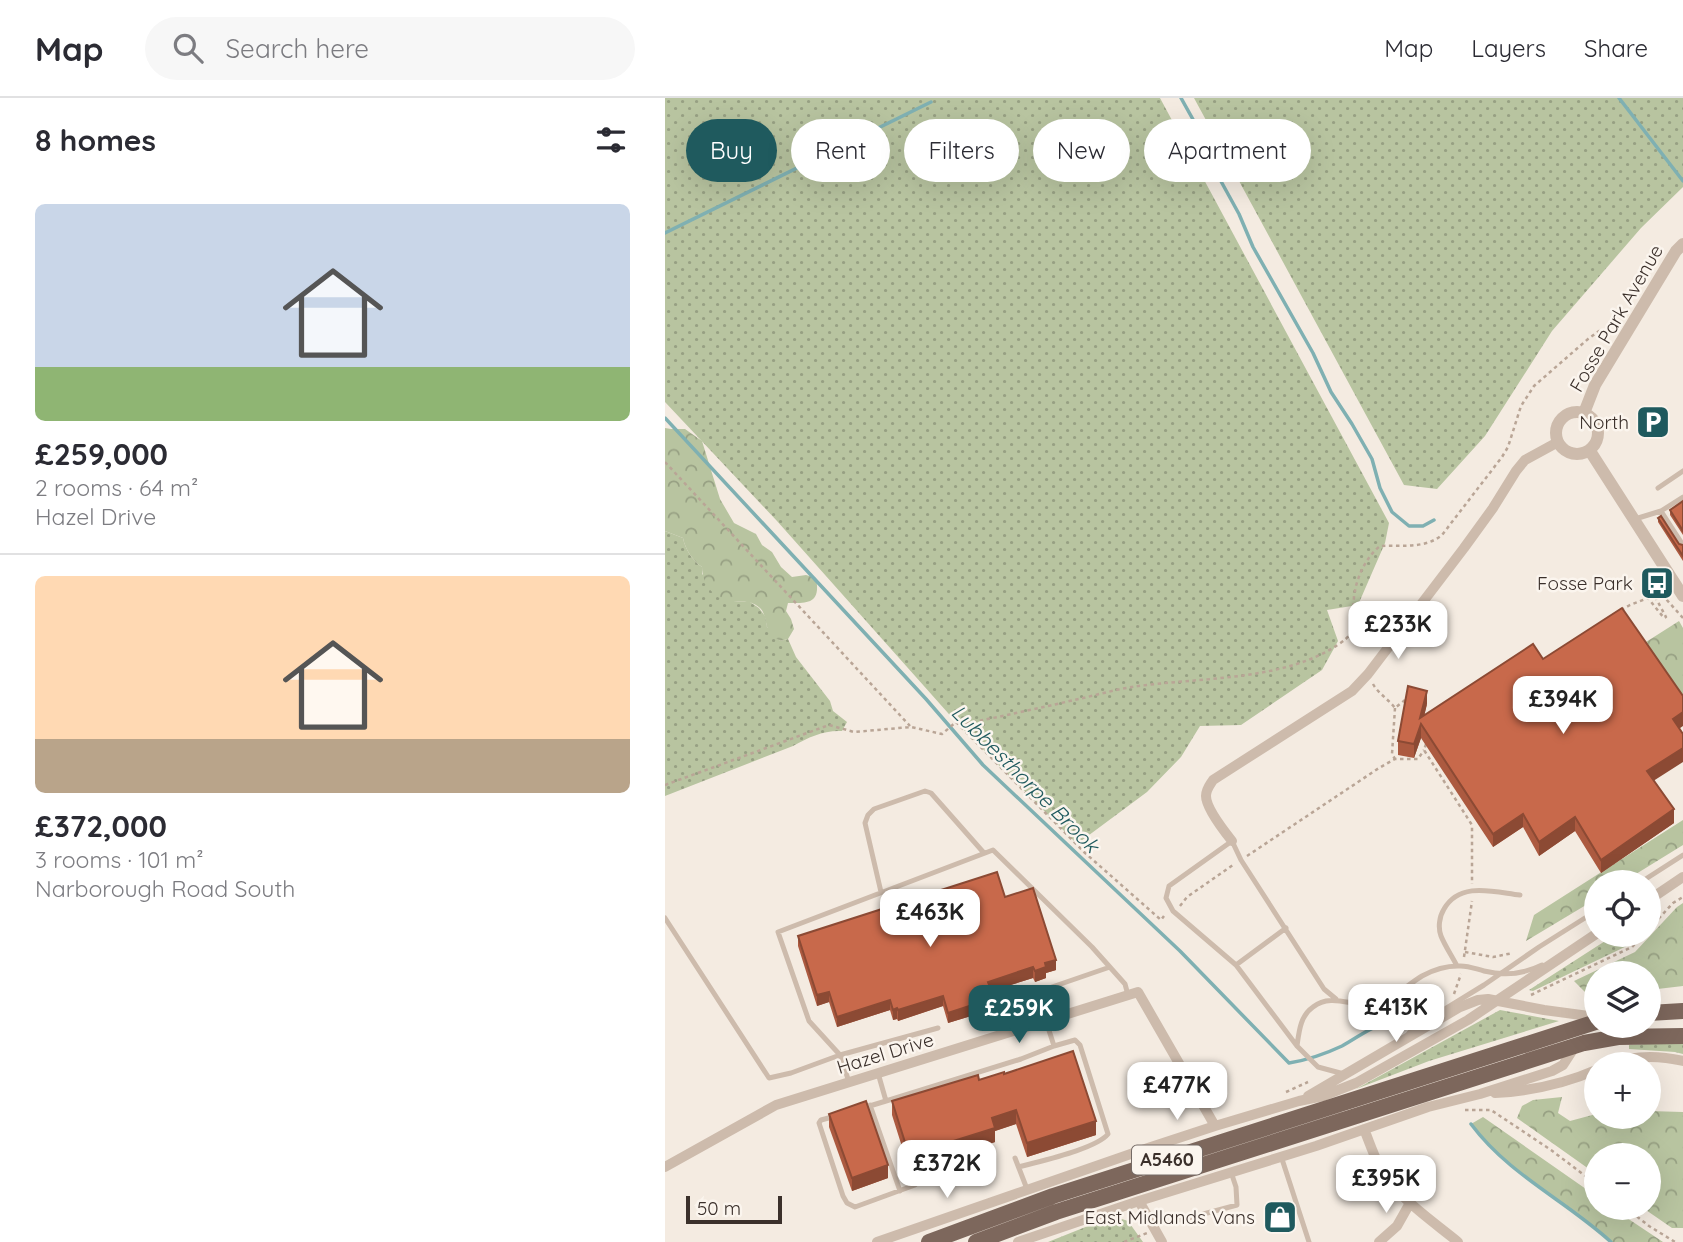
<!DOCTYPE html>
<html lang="en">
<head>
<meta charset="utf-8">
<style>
	body { margin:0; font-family:Quicksand,sans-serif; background:#f7f7f7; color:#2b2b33; height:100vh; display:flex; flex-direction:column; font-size:26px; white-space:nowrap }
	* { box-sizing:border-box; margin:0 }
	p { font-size:23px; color:#7c7c81 }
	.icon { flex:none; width:38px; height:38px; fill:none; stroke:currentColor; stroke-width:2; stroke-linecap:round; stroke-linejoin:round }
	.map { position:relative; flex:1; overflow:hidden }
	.side { display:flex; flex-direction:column; background:#fff; width:665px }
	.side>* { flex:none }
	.top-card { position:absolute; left:21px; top:21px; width:665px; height:63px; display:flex; gap:14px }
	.buttons { position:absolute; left:919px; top:772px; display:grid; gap:14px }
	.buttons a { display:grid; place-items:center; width:77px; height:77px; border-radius:50%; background:#fff; box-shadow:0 7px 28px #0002; font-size:35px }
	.scale { position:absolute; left:21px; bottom:18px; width:96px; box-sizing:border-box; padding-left:7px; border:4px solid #3b302b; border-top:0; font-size:19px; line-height:24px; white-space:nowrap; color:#3b302b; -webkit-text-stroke:5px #fbf5ee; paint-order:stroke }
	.price { position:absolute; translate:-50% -60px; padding:0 16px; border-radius:14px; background:#fff; color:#222; font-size:23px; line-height:46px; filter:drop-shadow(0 2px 4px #0008) }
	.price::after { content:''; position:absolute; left:50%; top:42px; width:21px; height:16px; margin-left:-10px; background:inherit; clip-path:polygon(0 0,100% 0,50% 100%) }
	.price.selected { background:#1f5a5e; color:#fff }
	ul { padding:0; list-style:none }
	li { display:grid; align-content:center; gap:14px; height:371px; padding:0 35px }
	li+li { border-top:2px solid #e1e1e2 }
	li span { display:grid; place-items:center; height:217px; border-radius:10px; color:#555 }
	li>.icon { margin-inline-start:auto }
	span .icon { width:126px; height:126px; fill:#fffc; stroke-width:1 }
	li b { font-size:30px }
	h2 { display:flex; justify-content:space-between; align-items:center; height:84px; padding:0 35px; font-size:30px }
	.chip { padding:0 24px; border-radius:32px; background:#fff; box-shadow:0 7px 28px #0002; font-size:24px; line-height:63px }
	.chip.selected { background:#1f5a5e; color:#fff }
	header { display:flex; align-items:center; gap:42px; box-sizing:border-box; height:98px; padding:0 35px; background:#fff; border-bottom:2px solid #e1e1e2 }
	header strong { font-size:33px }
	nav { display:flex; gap:38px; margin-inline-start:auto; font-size:24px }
	.search { width:490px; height:63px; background:#f7f7f7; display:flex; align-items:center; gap:18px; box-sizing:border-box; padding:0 24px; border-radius:38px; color:#7c7c81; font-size:26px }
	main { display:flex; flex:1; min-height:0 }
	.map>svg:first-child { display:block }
</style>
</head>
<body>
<header>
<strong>Map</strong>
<div class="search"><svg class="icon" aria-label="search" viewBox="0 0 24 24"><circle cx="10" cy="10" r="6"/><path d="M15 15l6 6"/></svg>Search here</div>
<nav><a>Map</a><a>Layers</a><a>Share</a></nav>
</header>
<main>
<section class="side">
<h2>8 homes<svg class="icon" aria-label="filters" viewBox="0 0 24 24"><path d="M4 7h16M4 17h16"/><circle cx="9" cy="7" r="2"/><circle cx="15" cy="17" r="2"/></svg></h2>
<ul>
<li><span style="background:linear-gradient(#c9d6e8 75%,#8fb573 0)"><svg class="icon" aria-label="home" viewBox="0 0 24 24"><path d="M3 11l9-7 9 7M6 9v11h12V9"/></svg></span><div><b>£259,000</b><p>2 rooms · 64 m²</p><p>Hazel Drive</p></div></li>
<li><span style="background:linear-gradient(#ffd9b3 75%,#b9a48a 0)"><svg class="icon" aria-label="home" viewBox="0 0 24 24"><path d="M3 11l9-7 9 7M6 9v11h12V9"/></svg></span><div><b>£372,000</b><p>3 rooms · 101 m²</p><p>Narborough Road South</p></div></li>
</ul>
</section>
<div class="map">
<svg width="1018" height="1144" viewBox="0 0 1018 1144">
	<defs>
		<pattern id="grass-dots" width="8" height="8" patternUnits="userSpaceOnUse" patternTransform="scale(1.75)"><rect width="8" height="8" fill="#b8c4a0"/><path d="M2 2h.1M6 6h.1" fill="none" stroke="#97a083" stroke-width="1.8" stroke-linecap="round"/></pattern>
		<pattern id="forest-crowns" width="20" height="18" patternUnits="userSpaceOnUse" patternTransform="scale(1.75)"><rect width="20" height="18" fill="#b8c4a0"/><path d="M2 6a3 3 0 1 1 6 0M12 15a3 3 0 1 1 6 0" fill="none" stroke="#97a083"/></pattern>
	</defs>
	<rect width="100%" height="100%" fill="#f4ebe1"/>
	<!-- grass -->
	<path fill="url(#grass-dots)" d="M 0,0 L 495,0 L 724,425 L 720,445 L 693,507 L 662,512 L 673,543 L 657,572 L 576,627 L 535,628 L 516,659 L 482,694 L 412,746 L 291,624 L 112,423 L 0,304 Z
		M 529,0 L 1018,0 L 1018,89 L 976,130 L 887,233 L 820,338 L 772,391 L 739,387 Z
		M 0,433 L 18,440 C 20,451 28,463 37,469 L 37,476 L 69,504 L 85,504 L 94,510 L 100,518 L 102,529 L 115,543 L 123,541 L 131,559 L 165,603 L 168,613 L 182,624 L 177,633 C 159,632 144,639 128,648 L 0,698 Z
		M 951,836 L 974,837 L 966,846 L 868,893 L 864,892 Z
		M 835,912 L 894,923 L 764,963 L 691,991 Z
		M 1011,944 L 1018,946 L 1018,956 L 1010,954 L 964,951 L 964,947 Z
		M 448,1118 L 463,1123 L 478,1144 L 383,1144 Z"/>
	<!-- forest -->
	<path fill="url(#forest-crowns)" d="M 0,330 L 6,331 L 20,331 L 37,343 L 55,401 L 69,425 L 91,436 L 97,447 L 107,454 L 116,469 L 127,479 L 141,477 L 151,480 C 156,506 143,505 123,505 L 121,513 L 126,521 L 129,531 L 123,541 L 115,543 C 110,539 106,536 103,531 C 100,524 101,516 95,510 C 86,502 78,504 68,504 C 50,503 37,486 37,469 C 28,463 20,451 18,440 L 0,433 Z
		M 1014,523 L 1018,530 L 1018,602 L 981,544 Z
		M 1018,722 L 1018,747 L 958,784 L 931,784 L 931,801 L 861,843 L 869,817 Z
		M 1018,805 L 1018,888 L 984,892 L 984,875 L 931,875 L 931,896 L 922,896 L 909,883 L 970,854 L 1012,809 Z
		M 897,999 L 893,1015 L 905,1023 L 931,1016 L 931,1018 L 984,1018 L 984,1013 L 1018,1014 L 1018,1130 L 1007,1130 L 978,1110 L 984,1110 L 984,1057 L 931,1057 L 931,1076 L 852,1020 L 857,1008 L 868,1002 Z
		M 818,1019 L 931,1098 L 931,1110 L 947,1110 L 998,1144 L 946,1144 C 900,1102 844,1077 806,1026 Z"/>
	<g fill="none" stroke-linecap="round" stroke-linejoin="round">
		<!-- stream -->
		<path stroke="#7fb0b2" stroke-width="3.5" d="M 516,0 L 535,34 L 552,76 L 574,116 L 588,149 L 648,255 L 666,294 L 687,326 L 707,361 L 715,390 L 727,414 L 744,428 L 758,428 L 769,422
			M 954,0 L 1018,83
			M 0,135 L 266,4
			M 0,320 L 261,601 L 318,667 L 515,853 L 624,965 C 643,962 660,956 677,948 C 699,936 711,923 737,924
			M 806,1026 C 844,1077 900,1102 946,1144"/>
		<!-- path -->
		<path stroke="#b9a596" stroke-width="2.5" stroke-dasharray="3.5 3.5" stroke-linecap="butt" d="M 0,364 L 245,628
			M 994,490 L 1001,501 L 1018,520
			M 956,512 L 965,507 L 983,500 L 999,520 L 1001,519 L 987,493 L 997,487
			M 708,586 C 713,595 723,601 730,610 L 740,602
			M 730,610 L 727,656 L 730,661
			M 294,627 C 333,619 371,611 409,602 C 428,598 448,592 467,589 C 531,579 619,584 674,546 C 696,532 687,520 689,499 C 691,480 701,459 715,448 C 736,447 760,451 777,437 L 837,359 L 843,349 L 856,308 L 869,288 L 923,241 L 934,233 L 947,233
			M 761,646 L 759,652 L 807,727 L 807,786
			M 0,687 L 164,627 L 189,634 L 246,629 L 277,636 L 291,624 L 419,754 L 496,822 L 499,818
			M 582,758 L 714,670 L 730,661 L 753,661 L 759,652
			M 515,808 L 522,799 L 568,767
			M 984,831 L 1008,805 L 1018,799
			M 800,854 L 828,859 L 848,855
			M 799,859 L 807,803
			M 789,896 L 796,876
			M 866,897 L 967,849 L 979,836
			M 621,994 L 643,984
			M 800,1012 L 826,1012 L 886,1052 L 931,1086
			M 961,1110 L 984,1128 L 1010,1144
			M 459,1144 L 482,1135"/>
		<!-- service -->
		<path stroke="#cdbbac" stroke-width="5" d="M 993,390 L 1018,373
			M 996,413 L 1018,447
			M 970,421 L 996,413 L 1018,399
			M 976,784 L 1018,757
			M 216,794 L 200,725 L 203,717 L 209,711 L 260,693 L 266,695 L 319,755
			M 0,820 L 104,980 L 126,975 L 175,957 L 184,984
			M 571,867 L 621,830
			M 792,868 C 787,858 780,848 776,838 C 773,830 774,819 779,811 C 795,783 829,794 855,797
			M 355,900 L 445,869
			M 671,901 L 659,891 L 576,762 L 567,743 L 504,788 L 501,800 L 508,813 L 571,867 L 632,948 L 653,969 L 679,976
			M 273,930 L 175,957 L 144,923 L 113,834 L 328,752 L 427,849 L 460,886 L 463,897
			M 744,935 L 749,930 L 819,887 L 874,849 L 931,813
			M 632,948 C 634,934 635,918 648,909 C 667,894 689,910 710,906 C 728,902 742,887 757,878 C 768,872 780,868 793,868 C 802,867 811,871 819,873 C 840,878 859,876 877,867
			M 221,1003 L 356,961 L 389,948 L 381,923
			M 205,1007 L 235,1093
			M 198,1010 L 221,1003 L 213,975
			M 171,1018 L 156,1022 L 154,1025 L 178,1098 L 182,1105 L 190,1109 L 250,1087
			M 616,1058 L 644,1144
			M 350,1060 L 362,1091
			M 354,1069 C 375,1063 431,1051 443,1036 L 415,947 L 410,942 L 389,948
			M 516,1122 L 572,1107 L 571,1089 L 566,1074"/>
		<!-- minor -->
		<path stroke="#cdbbac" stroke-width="10" d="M 567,743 C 559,733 541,710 541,698 C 541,691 545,687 548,682 L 687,593 L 703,576 L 799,450 L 828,410 L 851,373 L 860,362 L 893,344
			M 984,802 L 1018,779
			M 945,966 C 969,957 993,957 1018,963
			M 830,995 C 865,993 899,986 931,972
			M 643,998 L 795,909 L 813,902 L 823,901 L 879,912 L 931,919
			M 699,1031 C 704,1043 708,1056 714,1067 C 731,1099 765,1121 793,1144
			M 0,1069 L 111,1007 L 473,894 L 550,1028
			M 474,1103 L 497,1144
			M 212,1144 L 483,1050 L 550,1028 L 634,1003 L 658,998 L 691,985 L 803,922 L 931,836
			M 353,1144 L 474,1103 L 651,1048 L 763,1009 L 815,996 L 887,973 L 898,967 L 911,947
			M 714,1144 L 732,1128 L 745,1105"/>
		<!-- tertiary -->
		<path stroke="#cdbbac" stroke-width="12" d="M891 335a21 21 0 1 1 42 0a21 21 0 1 1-42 0Z
			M 919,315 L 930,287 L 1011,153 L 1018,146
			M 925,353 L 1018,498"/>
		<!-- primary -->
		<path stroke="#7d675c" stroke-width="16" d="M 984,915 L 1018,913
			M 264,1144 L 388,1098 L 931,924
			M 311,1144 L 391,1114 L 919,945 L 953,939 L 1018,938"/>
	</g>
	<!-- wall -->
	<path fill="#ac5a40" d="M 1018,403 L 1018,437 L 1005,417 L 1005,412 Z
		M 993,420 L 1014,446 L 1018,447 L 1018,463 L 993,424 Z
		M 878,561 L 1014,631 L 989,683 L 1009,725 L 936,775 L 910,733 L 874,758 L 858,729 L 828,749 L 756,640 L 749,660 L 733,657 L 733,643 L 762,606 L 759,617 Z
		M 340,799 L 391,872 L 381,875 L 381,880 L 370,884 L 368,880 L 326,893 L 329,911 L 283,925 L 278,908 L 233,923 L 232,921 L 228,922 L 225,912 L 172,929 L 164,904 L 152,908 L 133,848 L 133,838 Z
		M 339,976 L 431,1037 L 362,1059 L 351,1026 L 330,1033 L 330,1044 L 244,1071 L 227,1017 L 227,1003 Z
		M 164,1016 L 223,1080 L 187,1093 L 164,1029 Z"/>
	<!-- shaded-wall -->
	<path fill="#8c4a34" d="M 762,593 L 762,606 L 757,628 L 756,626 L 756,640 L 749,660 L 749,646 Z
		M 1018,614 L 1018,628 L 1008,635 L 1008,621 Z
		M 1018,650 L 1018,664 L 982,687 L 982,673 Z
		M 1009,711 L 1009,725 L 936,775 L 936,762 Z
		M 858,716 L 858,729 L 828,749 L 828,736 Z
		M 910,719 L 910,733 L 874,758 L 874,744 Z
		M 391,862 L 391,872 L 381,875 L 381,880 L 370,884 L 370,873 L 380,865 Z
		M 368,869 L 368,880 L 323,894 L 323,884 Z
		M 164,894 L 164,904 L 152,908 L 152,897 Z
		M 278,898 L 278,908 L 233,923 L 233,912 Z
		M 329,900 L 329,911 L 283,925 L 283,915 Z
		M 225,902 L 225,912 L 172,929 L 172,919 Z
		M 232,910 L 232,921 L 228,922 L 228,912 Z
		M 351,1012 L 351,1026 L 330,1033 L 330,1044 L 244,1071 L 244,1057 L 327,1020 Z
		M 431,1023 L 431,1037 L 362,1059 L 362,1045 Z
		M 223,1067 L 223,1080 L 187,1093 L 187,1080 Z"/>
	<!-- building -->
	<path fill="#c8694b" stroke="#8c4a34" stroke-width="2" d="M 1018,403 L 1018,433 L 1005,412 Z
		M 996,418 L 1014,446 L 1018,447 L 1018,458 L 993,420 Z
		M 957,510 L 1018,598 L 1018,614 L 1008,621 L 1018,636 L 1018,650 L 982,673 L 1009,711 L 936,762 L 910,719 L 874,744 L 858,716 L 828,736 L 756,626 L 749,646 L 733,643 L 743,588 L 762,593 L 755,620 L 868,546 L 878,561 Z
		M 332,774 L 340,799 L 368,790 L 391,862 L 380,865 L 381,869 L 370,873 L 368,869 L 323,884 L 329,900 L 283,915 L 278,898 L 233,912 L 232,910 L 228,912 L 225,902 L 172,919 L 164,894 L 152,897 L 133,838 Z
		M 408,953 L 431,1023 L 362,1045 L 351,1012 L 327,1020 L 330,1030 L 244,1057 L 227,1003 L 313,977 L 314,982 L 339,974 L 339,976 Z
		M 201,1003 L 223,1067 L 187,1080 L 164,1016 Z"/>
	<!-- icons -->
	<defs>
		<g id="parking-square" transform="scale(1.75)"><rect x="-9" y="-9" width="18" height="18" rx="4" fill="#1f5a5e" stroke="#fbf5ee"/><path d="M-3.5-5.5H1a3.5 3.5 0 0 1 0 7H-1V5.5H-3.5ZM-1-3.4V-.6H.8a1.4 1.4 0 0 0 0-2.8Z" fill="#fff"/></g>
		<g id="bus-square" transform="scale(1.75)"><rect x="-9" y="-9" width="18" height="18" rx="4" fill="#1f5a5e" stroke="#fbf5ee"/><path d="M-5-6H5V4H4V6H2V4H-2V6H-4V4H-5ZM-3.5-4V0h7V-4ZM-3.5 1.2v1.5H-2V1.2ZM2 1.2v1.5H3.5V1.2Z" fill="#fff"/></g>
		<g id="shop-square" transform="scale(1.75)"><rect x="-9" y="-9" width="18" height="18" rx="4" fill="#1f5a5e" stroke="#fbf5ee"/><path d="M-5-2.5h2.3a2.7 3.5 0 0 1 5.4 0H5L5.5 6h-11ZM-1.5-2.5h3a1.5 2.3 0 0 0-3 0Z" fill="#fff"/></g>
	</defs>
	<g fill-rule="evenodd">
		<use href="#parking-square" x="988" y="324"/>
		<use href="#bus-square" x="992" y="485"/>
		<use href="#shop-square" x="615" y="1119"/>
	</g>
	<g text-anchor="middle" stroke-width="5" stroke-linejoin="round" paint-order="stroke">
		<!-- shield labels -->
		<rect fill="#fbf5ee" stroke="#756b66" stroke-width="2" x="467" y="1047.5" width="70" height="29" rx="5"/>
		<g font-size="18" font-weight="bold" fill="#3b302b">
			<text x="502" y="1068">A5460</text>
		</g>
		<!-- street labels -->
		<g font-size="19" fill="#3b302b" stroke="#fbf5ee">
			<text transform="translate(951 220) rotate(-60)" y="7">Fosse Park Avenue</text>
			<text transform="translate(220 955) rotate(-17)" y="7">Hazel Drive</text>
		</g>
		<!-- poi labels -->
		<g font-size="19" fill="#3b302b" stroke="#fbf5ee" text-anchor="end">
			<text x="964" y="331">North</text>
			<text x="968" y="492">Fosse Park</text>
			<text x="590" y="1126">East Midlands Vans</text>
		</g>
		<!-- water labels -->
		<g font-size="21" font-style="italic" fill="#1f5a5e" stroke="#fbf5ee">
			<text transform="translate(360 681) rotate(45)" y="7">Lubbesthorpe Brook</text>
		</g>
	</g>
</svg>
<div class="buttons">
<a><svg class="icon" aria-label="locate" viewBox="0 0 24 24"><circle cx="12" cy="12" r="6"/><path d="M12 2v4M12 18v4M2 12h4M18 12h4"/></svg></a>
<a><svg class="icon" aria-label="layers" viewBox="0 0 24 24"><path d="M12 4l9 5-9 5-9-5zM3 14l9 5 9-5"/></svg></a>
<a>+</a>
<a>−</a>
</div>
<div class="scale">50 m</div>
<b class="price" style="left:733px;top:563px">£233K</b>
<b class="price" style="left:898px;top:638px">£394K</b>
<b class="price" style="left:265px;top:851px">£463K</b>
<b class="price" style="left:731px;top:946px">£413K</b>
<b class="price selected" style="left:354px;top:947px">£259K</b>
<b class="price" style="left:512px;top:1024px">£477K</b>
<b class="price" style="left:282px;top:1102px">£372K</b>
<b class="price" style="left:721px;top:1117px">£395K</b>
<div class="top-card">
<a class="chip selected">Buy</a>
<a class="chip">Rent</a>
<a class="chip">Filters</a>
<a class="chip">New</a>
<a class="chip">Apartment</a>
</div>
</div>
</main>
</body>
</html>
